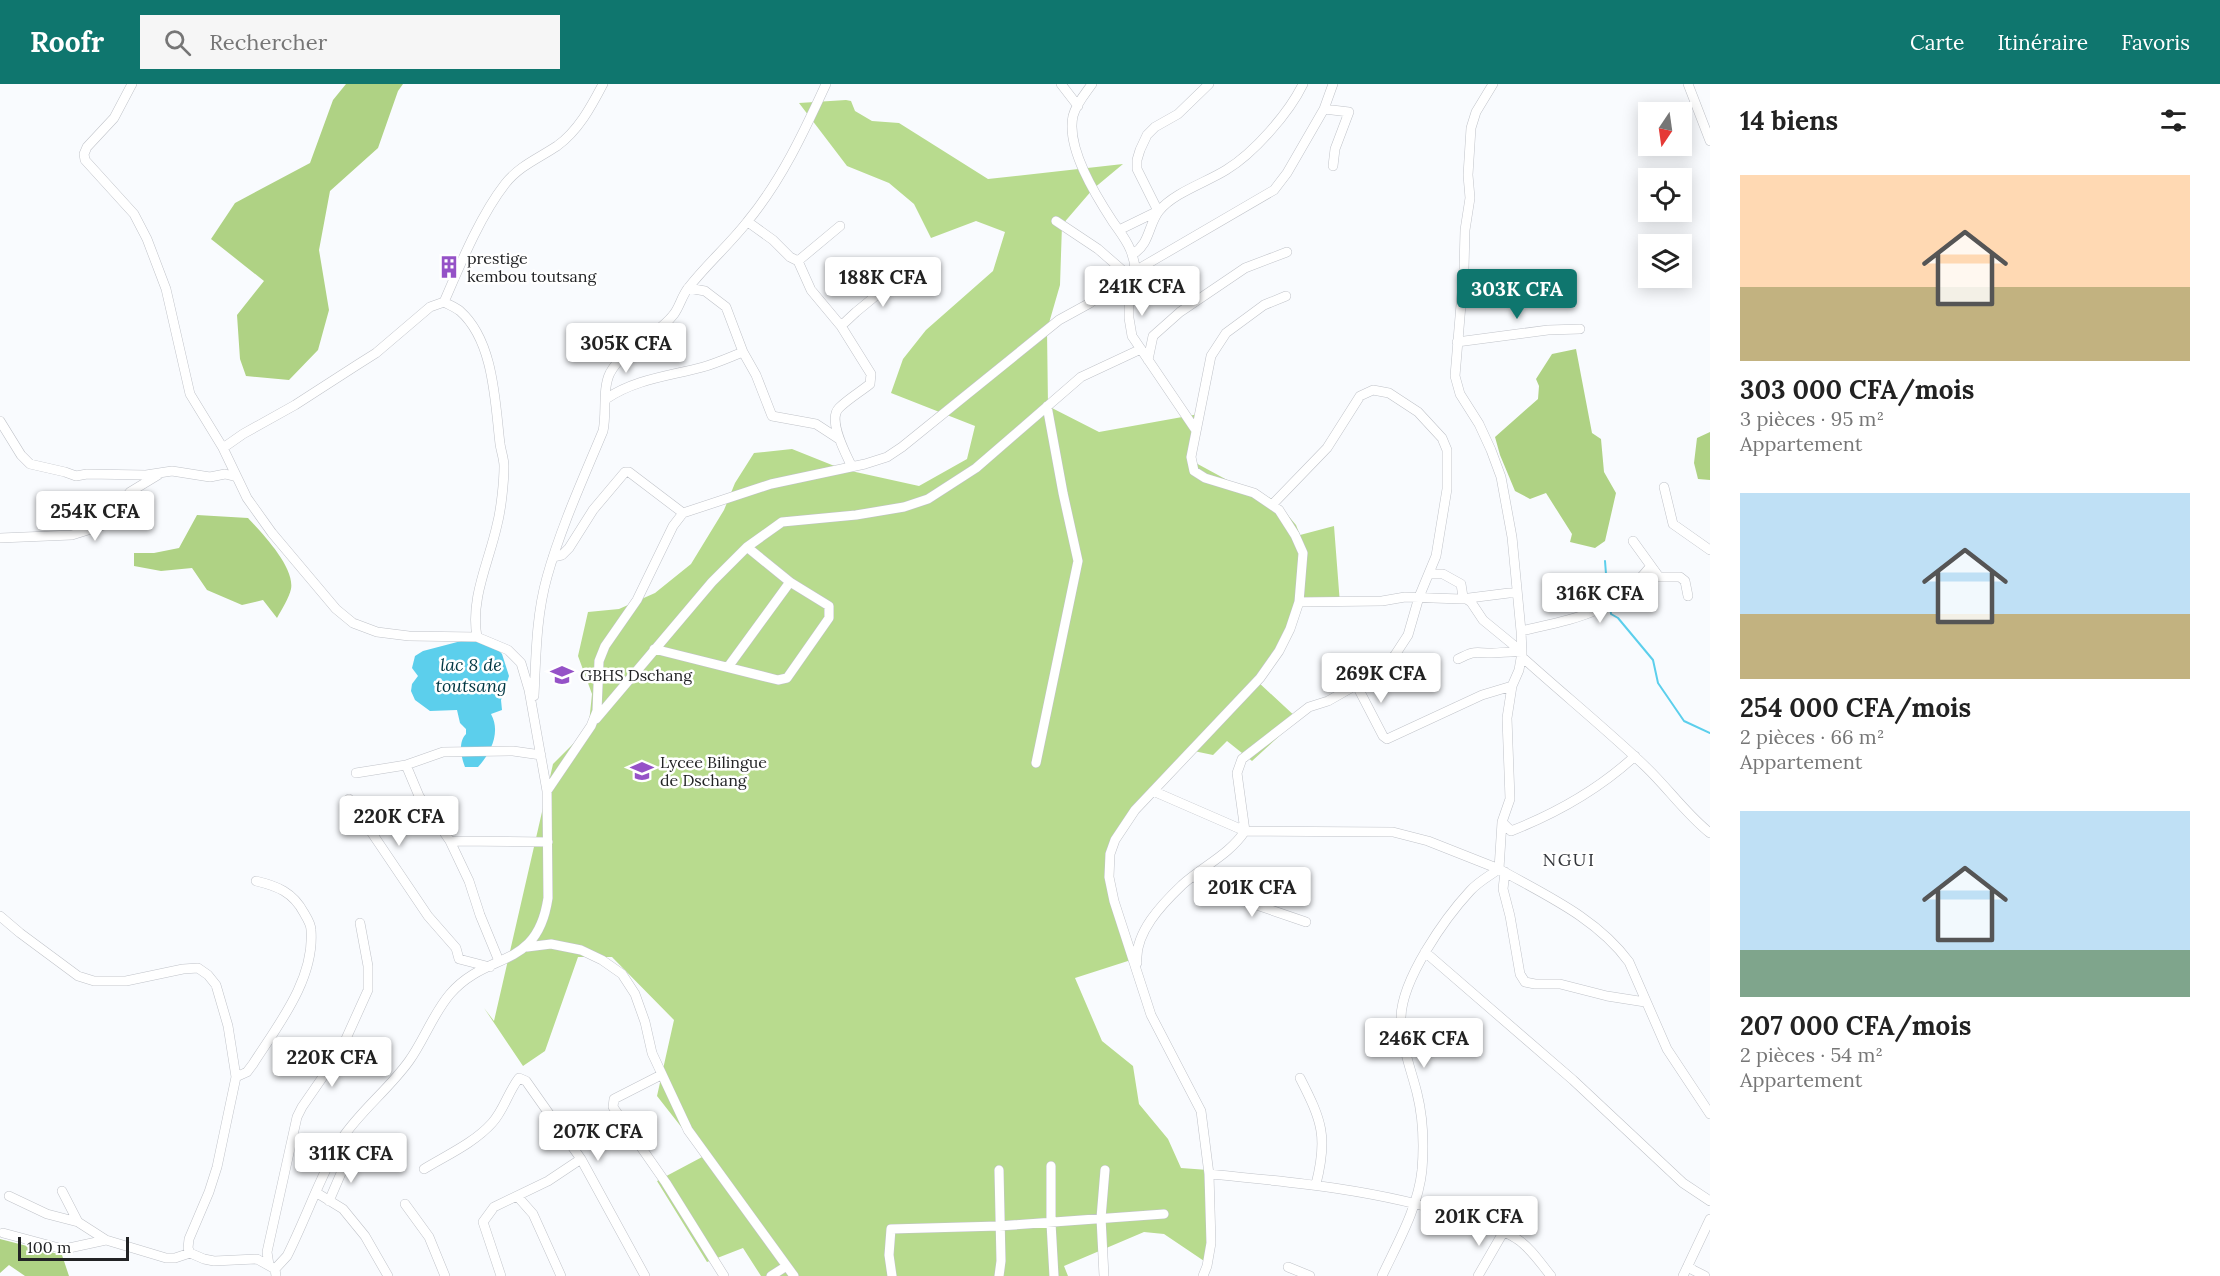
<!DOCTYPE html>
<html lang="fr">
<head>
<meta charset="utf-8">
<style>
	body { margin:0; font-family:Lora,serif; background:#f6f6f6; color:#222; height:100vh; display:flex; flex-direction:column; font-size:22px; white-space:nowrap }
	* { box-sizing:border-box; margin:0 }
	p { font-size:20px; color:#767676 }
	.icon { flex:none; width:33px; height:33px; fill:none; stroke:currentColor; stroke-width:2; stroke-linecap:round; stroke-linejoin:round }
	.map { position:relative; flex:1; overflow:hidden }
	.side { display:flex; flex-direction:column; background:#fff; width:510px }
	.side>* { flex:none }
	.needle { width:39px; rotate:193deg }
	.tools { position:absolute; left:1638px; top:18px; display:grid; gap:12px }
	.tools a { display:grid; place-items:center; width:54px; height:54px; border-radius:0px; background:#fff; box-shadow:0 3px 15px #0003; font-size:30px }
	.scale { position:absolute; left:18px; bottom:15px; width:111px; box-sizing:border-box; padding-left:6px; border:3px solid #222325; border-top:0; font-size:16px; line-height:21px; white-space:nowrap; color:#222325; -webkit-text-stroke:4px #fff; paint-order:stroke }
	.price { position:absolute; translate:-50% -51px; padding:0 14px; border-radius:6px; background:#fff; color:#222; font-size:20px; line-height:39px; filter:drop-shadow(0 2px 3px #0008) }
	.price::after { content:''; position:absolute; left:50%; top:36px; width:18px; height:14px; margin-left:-9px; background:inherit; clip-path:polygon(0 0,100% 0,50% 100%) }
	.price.on { background:#0f766e; color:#fff }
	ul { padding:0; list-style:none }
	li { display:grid; align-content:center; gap:12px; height:318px; padding:0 30px }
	li span { display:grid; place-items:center; height:186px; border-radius:0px; color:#555 }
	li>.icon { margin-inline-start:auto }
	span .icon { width:108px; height:108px; fill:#fffc; stroke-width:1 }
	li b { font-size:26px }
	h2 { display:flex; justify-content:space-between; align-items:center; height:72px; padding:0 30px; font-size:26px }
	header { display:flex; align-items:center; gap:36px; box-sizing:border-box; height:84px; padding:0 30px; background:#0f766e; color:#fff }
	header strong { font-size:28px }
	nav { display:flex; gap:33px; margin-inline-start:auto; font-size:21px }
	.search { width:420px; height:54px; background:#f6f6f6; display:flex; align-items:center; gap:15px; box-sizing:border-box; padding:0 21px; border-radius:0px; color:#767676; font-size:22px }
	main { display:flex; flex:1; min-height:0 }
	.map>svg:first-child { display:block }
</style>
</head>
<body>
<header>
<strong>Roofr</strong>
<div class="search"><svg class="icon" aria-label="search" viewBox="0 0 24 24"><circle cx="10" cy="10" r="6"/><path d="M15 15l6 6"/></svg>Rechercher</div>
<nav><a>Carte</a><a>Itinéraire</a><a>Favoris</a></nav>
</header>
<main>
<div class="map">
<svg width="1710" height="1192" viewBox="0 0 1710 1192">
	<rect width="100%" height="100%" fill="#f9fbfe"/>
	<!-- green -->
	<path fill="#b8db8e" d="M 846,16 L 851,17 L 855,27 L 872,37 L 899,39 L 988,95 L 1123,80 L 1093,105 L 1062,141 L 1060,201 L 1047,246 L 1048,322 L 1099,348 L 1199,330 L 1194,378 L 1229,397 L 1275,416 L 1296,441 L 1300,451 L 1334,442 L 1340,520 L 1300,517 L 1288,550 L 1257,597 L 1298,635 L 1252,677 L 1227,657 L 1213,671 L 1189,666 L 1158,701 L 1114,759 L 1109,791 L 1131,876 L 1075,894 L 1102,957 L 1133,982 L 1139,1020 L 1168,1055 L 1181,1084 L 1208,1086 L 1207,1179 L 1164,1150 L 1144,1148 L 1064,1182 L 1068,1192 L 761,1192 L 743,1164 L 707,1178 L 657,1097 L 704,1072 L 657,1012 L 674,936 L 612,873 L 578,873 L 545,967 L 523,982 L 484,924 L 494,937 L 553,680 L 575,658 L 589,639 L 592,610 L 578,572 L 588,528 L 619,525 L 655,509 L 691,480 L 724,426 L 735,399 L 754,369 L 792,365 L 842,385 L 919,402 L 967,375 L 975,342 L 891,309 L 903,275 L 926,246 L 993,187 L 1005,148 L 976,137 L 931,154 L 914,120 L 889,99 L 847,82 L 799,19 Z"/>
	<!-- forest -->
	<path fill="#afd284" d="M 346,0 L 403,0 L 398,7 L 378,64 L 330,107 L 319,166 L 329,226 L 318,266 L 289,296 L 246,292 L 240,275 L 237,231 L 264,197 L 211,155 L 235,119 L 310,79 L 333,16 Z
		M 1576,265 L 1592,349 L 1601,355 L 1604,388 L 1616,409 L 1605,457 L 1595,464 L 1570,458 L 1572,450 L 1546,409 L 1530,415 L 1515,407 L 1500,371 L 1495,353 L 1538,315 L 1539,302 L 1536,295 L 1552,270 Z
		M 1710,348 L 1710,396 L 1698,395 L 1694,379 L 1697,354 Z
		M 197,431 L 248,434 C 262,449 295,483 291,505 C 289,514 282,525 277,534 L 263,516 L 242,521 L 207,506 L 192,484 L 161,487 L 134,482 L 134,469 L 154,469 L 179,464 Z
		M 0,1155 L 62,1171 L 69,1192 L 25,1192 L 9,1181 L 0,1189 Z"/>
	<!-- water -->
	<path fill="#5ccfec" d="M 465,556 L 493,560 L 502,570 L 509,592 L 501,616 L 502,626 L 491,630 C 501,648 491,669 478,683 L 465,683 C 461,673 458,658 466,650 L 466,645 L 460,639 L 457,626 L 430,627 L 415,616 L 411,607 L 412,600 L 418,592 L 412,584 L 415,572 L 423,567 Z"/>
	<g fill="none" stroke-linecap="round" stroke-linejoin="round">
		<!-- stream -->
		<path stroke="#5ccfec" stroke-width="2" d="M 1605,477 L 1608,516
			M 1610,522 L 1611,530 L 1618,534 L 1653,576 L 1658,599 L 1684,637 L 1710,649"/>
		<!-- minor casing -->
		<g stroke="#c0c3c9" stroke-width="10">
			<path id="minor" d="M 132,0 L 114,34 L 87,63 L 84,70 L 85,76 L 134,130 L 147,155 L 166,205 L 190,310 L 223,364 L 247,414 L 272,449 L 336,525 L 353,539 L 377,548 L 409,552 L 477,553 L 508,566 L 521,579 L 529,606 L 547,707 L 548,814 C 537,887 488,866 450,910 C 433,930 424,956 409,977 C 389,1005 359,1028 341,1056 C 320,1093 306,1134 287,1172 L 275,1185
				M 1061,0 L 1078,22
				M 1493,0 L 1476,28 L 1471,44 L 1468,91 L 1470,114 L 1465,146 L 1464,185 L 1455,292 L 1460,310 L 1479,340 L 1491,366 L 1501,393 L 1512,453 L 1521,547 L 1522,568 L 1519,586 L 1512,602 L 1507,634 L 1510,715 L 1502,738 L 1499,785 C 1545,811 1597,834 1629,878 L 1667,965 L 1710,1030
				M 1688,0 L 1710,57
				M 1324,25 L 1349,28 L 1335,65 L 1333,82
				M 1056,137 L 1098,165 L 1129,192 L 1129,234 L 1132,252 L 1195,345
				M 748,138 L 773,156 L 790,173 L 798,177 L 840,142
				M 1119,146 L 1158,127 L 1137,85 L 1137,76 L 1140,66 L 1147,51 L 1155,43 L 1178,30 L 1209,0
				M 1133,170 C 1150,160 1148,141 1159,127 C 1173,109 1207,98 1226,86 C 1254,69 1289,29 1303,0
				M 798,177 L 811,206 L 841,242 L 871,290 L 870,300 C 860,308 848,315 839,324 C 827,336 846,370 852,383
				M 1135,187 L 1274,106 L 1287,89 L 1324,25 L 1333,0
				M 688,204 L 705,207 L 726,223 L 743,268 L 756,291 L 772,332 L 816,340 L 839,355
				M 841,242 L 856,228 L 907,186
				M 1457,258 L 1548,246 L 1580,245
				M 1148,276 L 1153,252 L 1180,228 L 1245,184 L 1287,168
				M 606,315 C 635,295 670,292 703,283 C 717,279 730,273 743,268
				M 0,337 L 21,371 L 30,380 L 65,388 L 76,392 L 87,390 L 146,391 L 172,387 L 210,393 L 225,390 L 237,393
				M 223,364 L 243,350 L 295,321 L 357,281 L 376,269 L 430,223 L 444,218
				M 1664,403 L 1673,440 L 1710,466
				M 0,454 L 72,451 L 104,441 L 130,408 L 158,391
				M 1633,457 L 1659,493 L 1680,493 L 1685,497 L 1688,512
				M 553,473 L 562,471 L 569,464 L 593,426 L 625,388 L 629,388 L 683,429
				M 1429,490 L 1443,490 L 1461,500 L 1463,513 L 1471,518 L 1483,536 L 1522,568 C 1512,567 1502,569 1492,569 C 1473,569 1476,566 1458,575
				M 1299,518 L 1382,517 L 1405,513 L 1461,515 L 1517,508
				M 1521,547 C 1577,534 1612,530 1650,483
				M 477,553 C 470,514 489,478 497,441 C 501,426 504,398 504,382 C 504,375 501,367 500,360 C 495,318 494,257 460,227 C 455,223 449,221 444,218 C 460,181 480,132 505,100 C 519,82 539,74 557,62 C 578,47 591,23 603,0
				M 654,565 L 778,596 L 787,594 L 829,534 L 829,522 L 790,498 L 747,463
				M 1522,568 L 1522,573 C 1563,610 1606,645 1646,683 C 1668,704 1686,730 1710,749
				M 728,583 L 790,498
				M 1357,602 L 1383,652 L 1387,655 L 1482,611 L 1512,602
				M 534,612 C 536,573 536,532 547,493 C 561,443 583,395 603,347 C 607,329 602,305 610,289 C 624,263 658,252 674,230 C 680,222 682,211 689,203 C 707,180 729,161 747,138 C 781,97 804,48 826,0
				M 596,635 L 712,498 L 747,463 L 782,438 L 856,431 L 904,423 L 928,415 L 976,384 L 1081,293 L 1141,265
				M 1036,679 L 1078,477 L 1063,409 L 1047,322
				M 406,681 L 419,712 L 450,757 L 469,797 L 480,831 L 499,877
				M 356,689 L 406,681 L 443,668 L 513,667 L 541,671
				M 547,707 L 591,642 L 597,627 L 599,577 L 605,562 L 637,516 L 673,442 L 683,429 L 771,400 L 865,380 L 887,373 L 902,363 L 1059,236 L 1090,219 L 1135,187 C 1135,168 1124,153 1113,138 C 1096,112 1066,64 1073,32 C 1076,20 1085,10 1092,0
				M 1153,707 L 1245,747 L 1393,748 L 1428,757 L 1499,785
				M 349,715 L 428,832 L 456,864 L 459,875 L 490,883
				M 1502,738 L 1511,747 C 1557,729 1598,706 1635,672
				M 450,757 L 548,758
				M 1505,788 L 1503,805 L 1510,832 L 1520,890 L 1525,898 L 1535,900 L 1560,900 L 1607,912 L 1645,918
				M 1194,793 L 1239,815 L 1306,838
				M 0,832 L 20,849 L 78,892 L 94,897 L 126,897 L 183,885 L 198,884 L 208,891 L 216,901 L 228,942 L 236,993 L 217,1083 L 209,1108 L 189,1155 L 188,1164 L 190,1169 L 204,1175 L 214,1177 L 257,1175 L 275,1185 L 276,1192
				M 527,863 L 551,860 L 581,866 L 602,876 L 622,890 L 635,910 L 645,938 L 652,969 L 688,1046 L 794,1192
				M 1425,868 L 1573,996 L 1683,1099 L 1710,1117
				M 1137,879 C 1134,849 1162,820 1182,801 C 1203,782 1229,771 1245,747 L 1237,689 L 1242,675 L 1309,623 L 1328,617 L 1379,588 L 1395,571 L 1408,551 L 1419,513 L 1436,472 L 1447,405 L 1447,366 L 1442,354 L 1418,328 L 1389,309 L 1373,306 L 1360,312 L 1327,364 L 1272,421
				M 661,991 L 614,1015 L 613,1023 L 666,1099 L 724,1192
				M 236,993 L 247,988 L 253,980 C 278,941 315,895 311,846 C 311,840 307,834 304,829 C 293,808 277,802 256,797
				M 1300,994 C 1322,1037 1328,1053 1316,1100
				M 1051,1082 L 1051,1139 L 1054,1192
				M 424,1085 C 447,1071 474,1059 492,1039 C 504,1026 508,1008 519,994 L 526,997 L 581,1075 L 645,1192
				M 1209,1090 C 1294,1098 1380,1106 1462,1133 C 1480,1139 1501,1144 1517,1155 C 1531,1164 1541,1180 1551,1192
				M 62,1107 L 78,1138
				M 317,1109 L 343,1125 L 365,1152 L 388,1192
				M 9,1112 L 47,1130 L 78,1138 L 106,1156
				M 518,1113 L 533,1130 L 561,1192
				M 329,1117 L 348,1073
				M 405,1120 L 429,1153 L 445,1192
				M 3,1149 L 59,1164 L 69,1164 L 106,1156 L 166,1174 L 175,1174 L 190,1169
				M 269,1181 L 267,1168 L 297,1033 L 302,1023 L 340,968 L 368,906 L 368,882 L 360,839
				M 1688,1181 L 1693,1186 L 1705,1192
				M 1288,1183 L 1310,1192
				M 501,1192 L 483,1138 L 494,1123 L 548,1097 L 581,1075
				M 771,1192 L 785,1183
				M 892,1192 L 889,1171 L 891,1145 L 999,1142 L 1164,1130
				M 999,1192 L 1001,1177 L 999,1086
				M 1104,1192 L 1101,1134 L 1105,1086
				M 1203,1192 L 1207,1182 L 1211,1159 L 1209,1090 L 1201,1027 L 1151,931 L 1114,817 L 1109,793 L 1110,770 L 1115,756 L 1135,726 L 1260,594 L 1279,567 L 1290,545 L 1299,518 L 1303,469 L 1295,451 L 1279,426 L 1254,409 L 1205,394 L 1194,387 L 1191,373 L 1211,272 L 1226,249 L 1264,221 L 1286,212
				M 1382,1192 C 1398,1158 1418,1124 1422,1086 C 1424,1061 1423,1033 1417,1009 C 1411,985 1400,958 1401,933 C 1402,895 1445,834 1470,807 C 1478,798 1489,792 1499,785
				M 1478,1192 L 1504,1147
				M 1683,1192 L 1710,1135"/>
		</g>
		<!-- minor -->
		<use href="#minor" stroke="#fff" stroke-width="9"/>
	</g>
	<!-- icons -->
	<defs>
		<g id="building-bare" transform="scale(1.8)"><path d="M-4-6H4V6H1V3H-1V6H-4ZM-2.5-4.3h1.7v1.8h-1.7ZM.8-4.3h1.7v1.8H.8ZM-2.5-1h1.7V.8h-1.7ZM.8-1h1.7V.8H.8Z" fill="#9552c7" stroke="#fff" stroke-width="2.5" paint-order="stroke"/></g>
		<g id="school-bare" transform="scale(1.8)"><path d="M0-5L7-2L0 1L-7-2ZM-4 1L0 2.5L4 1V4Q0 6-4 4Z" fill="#9552c7" stroke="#fff" stroke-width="2.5" paint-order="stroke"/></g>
	</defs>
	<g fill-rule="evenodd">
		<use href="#building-bare" x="449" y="183"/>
		<use href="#school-bare" x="562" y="591"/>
		<use href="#school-bare" x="642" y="687"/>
	</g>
	<g text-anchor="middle" stroke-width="5" stroke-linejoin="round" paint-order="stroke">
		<!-- poi labels -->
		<g font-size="16" fill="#222325" stroke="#fff" text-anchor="start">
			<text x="467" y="180">prestige<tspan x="467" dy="18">kembou toutsang</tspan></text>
			<text x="580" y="597">GBHS Dschang</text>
			<text x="660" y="684">Lycee Bilingue<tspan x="660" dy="18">de Dschang</tspan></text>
		</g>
		<!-- water labels -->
		<g font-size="18" font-style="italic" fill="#003743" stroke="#fff">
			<text x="471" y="587">lac 8 de<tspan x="471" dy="21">toutsang</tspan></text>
		</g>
		<!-- neighbourhood labels -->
		<g font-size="18" letter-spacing="1.5" fill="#33353a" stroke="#fff">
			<text x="1569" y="782">NGUI</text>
		</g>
	</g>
</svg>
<div class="tools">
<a><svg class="needle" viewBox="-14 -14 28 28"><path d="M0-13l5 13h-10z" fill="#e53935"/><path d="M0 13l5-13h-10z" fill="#767676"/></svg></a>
<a><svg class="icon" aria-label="locate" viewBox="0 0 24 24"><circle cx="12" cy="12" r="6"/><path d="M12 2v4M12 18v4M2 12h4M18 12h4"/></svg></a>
<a><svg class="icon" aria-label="layers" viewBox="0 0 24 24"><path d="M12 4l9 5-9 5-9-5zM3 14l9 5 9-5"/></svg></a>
</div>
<div class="scale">100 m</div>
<b class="price" style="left:883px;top:224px">188K CFA</b>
<b class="price" style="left:1142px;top:233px">241K CFA</b>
<b class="price on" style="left:1517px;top:236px">303K CFA</b>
<b class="price" style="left:626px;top:290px">305K CFA</b>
<b class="price" style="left:95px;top:458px">254K CFA</b>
<b class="price" style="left:1600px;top:540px">316K CFA</b>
<b class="price" style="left:1381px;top:620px">269K CFA</b>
<b class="price" style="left:399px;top:763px">220K CFA</b>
<b class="price" style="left:1252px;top:834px">201K CFA</b>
<b class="price" style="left:1424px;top:985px">246K CFA</b>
<b class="price" style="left:332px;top:1004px">220K CFA</b>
<b class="price" style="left:598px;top:1078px">207K CFA</b>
<b class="price" style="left:351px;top:1100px">311K CFA</b>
<b class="price" style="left:1479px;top:1163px">201K CFA</b>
</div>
<section class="side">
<h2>14 biens<svg class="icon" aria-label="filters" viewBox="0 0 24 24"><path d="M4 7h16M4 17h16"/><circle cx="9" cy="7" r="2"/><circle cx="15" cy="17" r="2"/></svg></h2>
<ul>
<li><span style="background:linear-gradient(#ffd9b3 60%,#c2b280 0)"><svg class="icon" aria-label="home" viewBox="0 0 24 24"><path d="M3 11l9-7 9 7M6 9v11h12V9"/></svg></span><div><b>303 000 CFA/mois</b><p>3 pièces · 95 m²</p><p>Appartement</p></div></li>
<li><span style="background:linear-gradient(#bfe0f5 65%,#c2b280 0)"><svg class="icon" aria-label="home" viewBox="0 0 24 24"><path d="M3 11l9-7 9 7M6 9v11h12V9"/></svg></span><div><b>254 000 CFA/mois</b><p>2 pièces · 66 m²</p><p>Appartement</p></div></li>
<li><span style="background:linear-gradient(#bfe0f5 75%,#7fa58c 0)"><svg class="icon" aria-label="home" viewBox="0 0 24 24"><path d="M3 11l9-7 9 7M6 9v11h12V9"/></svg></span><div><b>207 000 CFA/mois</b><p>2 pièces · 54 m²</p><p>Appartement</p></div></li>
</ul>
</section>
</main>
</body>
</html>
